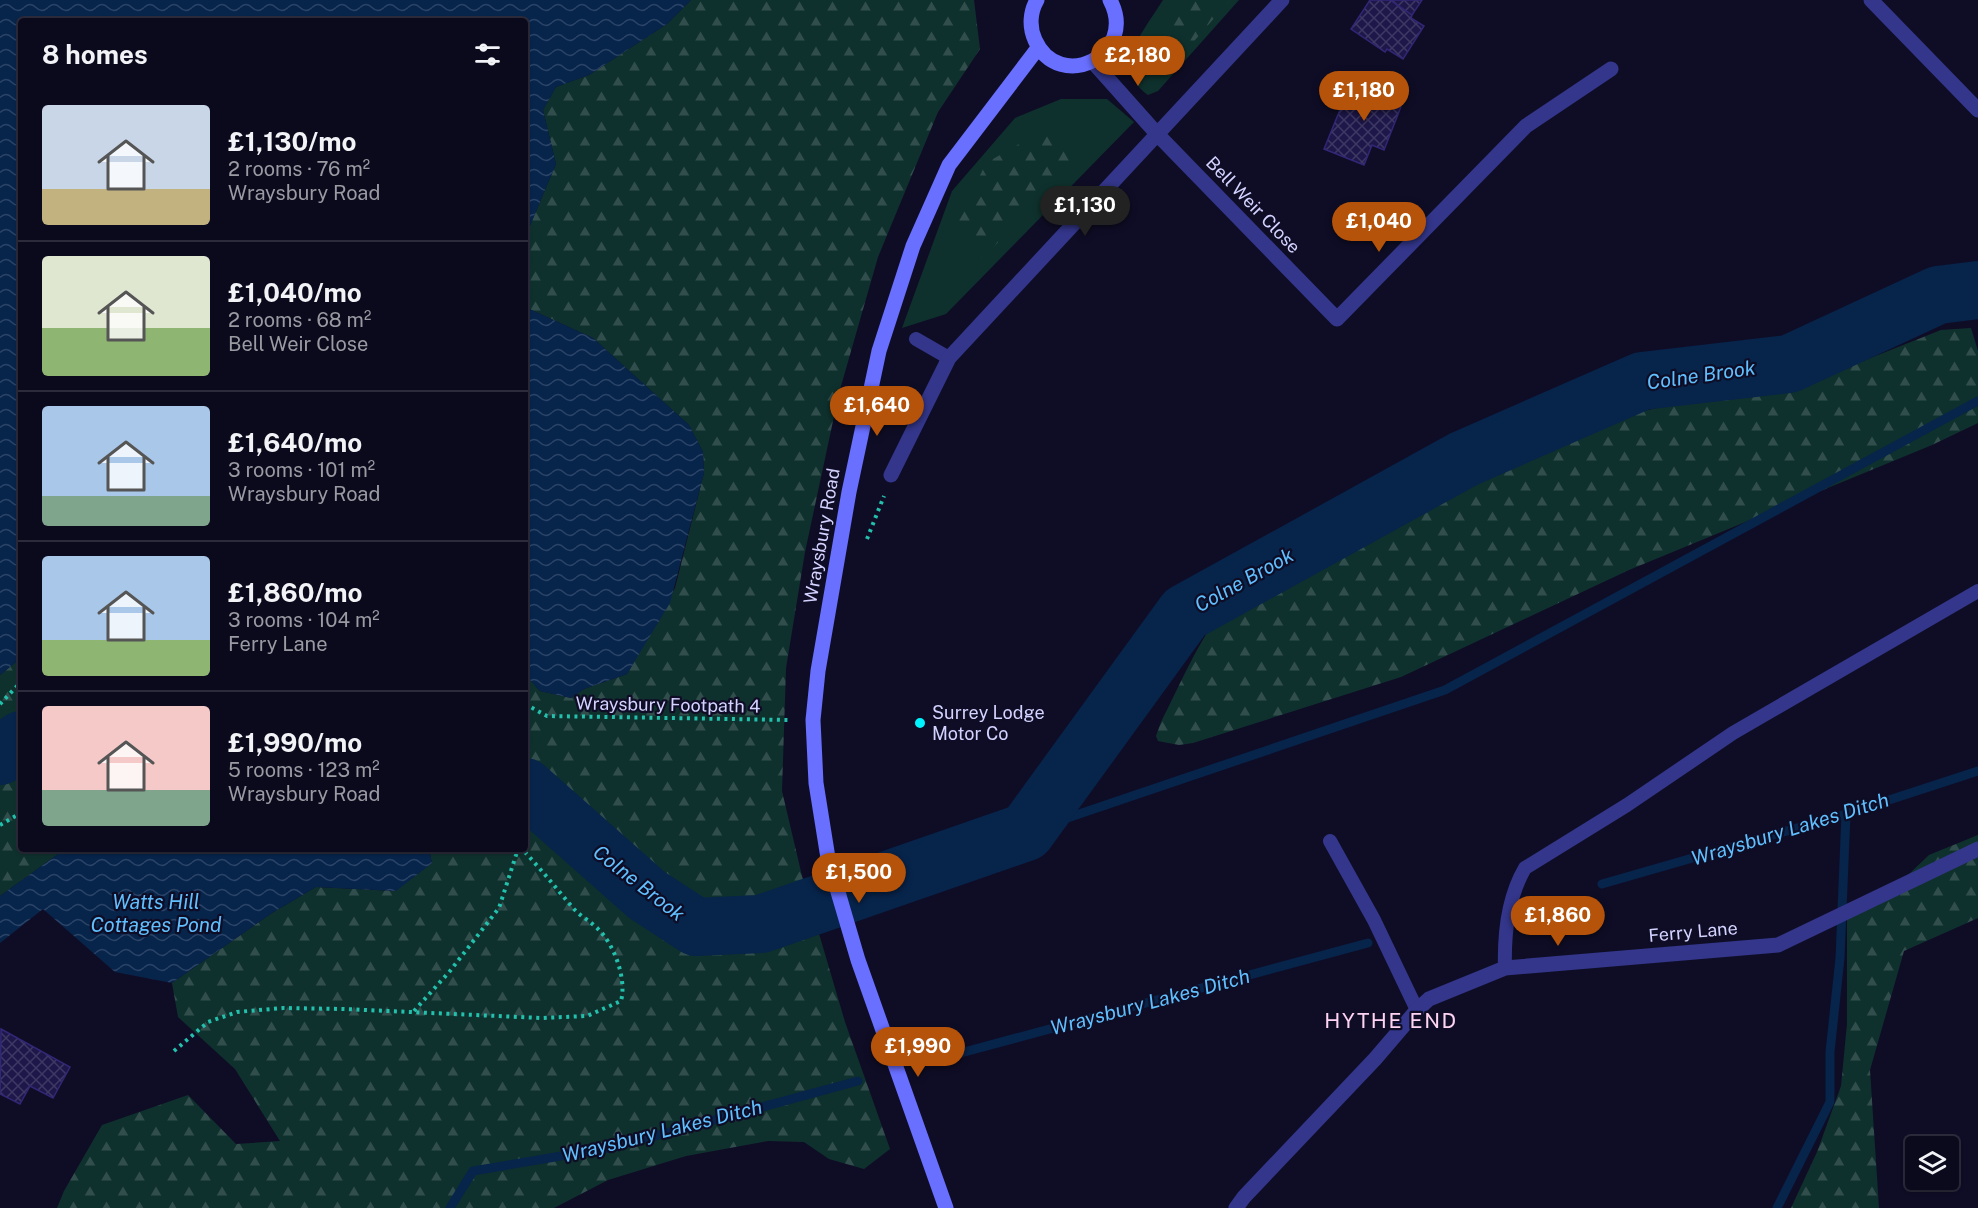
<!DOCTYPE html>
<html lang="en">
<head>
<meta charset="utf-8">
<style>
	body { margin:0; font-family:"Public Sans",sans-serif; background:#191829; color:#f1f3f6; height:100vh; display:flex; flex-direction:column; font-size:22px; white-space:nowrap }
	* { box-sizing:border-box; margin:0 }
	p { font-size:20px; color:#9a9aa3 }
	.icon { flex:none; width:33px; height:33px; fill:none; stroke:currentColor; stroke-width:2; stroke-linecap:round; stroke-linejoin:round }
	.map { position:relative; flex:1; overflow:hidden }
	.details { position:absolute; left:18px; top:18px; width:510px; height:834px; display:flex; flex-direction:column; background:#0b0a1c; border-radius:6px; box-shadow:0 2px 4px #0004,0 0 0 2px #2b2b3b }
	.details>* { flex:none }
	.fabs { position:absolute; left:1905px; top:1136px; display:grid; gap:12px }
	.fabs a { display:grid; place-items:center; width:54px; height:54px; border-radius:6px; background:#0b0a1c; box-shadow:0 2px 4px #0004,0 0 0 2px #2b2b3b; font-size:30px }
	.price { position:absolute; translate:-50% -51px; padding:0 14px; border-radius:21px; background:#b45309; color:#fff; font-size:20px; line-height:39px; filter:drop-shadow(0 2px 3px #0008) }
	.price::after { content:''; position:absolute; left:50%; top:36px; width:18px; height:14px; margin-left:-9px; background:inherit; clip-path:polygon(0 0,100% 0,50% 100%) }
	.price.current { background:#222; color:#fff }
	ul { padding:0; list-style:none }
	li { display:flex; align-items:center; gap:18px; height:150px; padding:0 24px }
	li+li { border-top:2px solid #2b2b3b }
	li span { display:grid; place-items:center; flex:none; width:168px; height:120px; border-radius:6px; color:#555 }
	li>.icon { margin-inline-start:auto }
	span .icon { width:72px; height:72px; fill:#fffc; stroke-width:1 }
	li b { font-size:26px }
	h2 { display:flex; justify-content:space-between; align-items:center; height:72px; padding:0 24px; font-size:26px }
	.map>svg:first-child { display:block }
</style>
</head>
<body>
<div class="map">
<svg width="1978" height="1208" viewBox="0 0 1978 1208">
	<defs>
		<pattern id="forest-firs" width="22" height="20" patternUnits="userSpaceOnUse" patternTransform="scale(1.5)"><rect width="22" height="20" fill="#0f312d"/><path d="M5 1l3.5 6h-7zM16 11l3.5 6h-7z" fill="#314e4c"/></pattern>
		<pattern id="water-waves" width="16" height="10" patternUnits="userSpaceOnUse" patternTransform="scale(1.5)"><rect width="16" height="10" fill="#07244b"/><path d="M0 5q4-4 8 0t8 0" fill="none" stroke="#2a4366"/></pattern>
		<pattern id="building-cross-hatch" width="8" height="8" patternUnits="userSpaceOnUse" patternTransform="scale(1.5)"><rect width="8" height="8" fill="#1e1749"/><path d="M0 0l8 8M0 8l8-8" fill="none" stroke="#3e3864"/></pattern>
	</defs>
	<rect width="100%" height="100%" fill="#0f0d26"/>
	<!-- green -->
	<path fill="#0f312d" d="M 1163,0 L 1239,0 L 1158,91 L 1148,95 C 1134,86 1128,70 1131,54 C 1133,44 1156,11 1163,0 Z
		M 1061,99 L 1107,99 L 1134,122 L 946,314 L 902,328 L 952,191 L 1015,118 Z"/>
	<!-- forest -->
	<path fill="url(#forest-firs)" d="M 691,0 L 974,0 L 980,49 L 938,112 L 878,257 L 839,393 L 805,552 L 786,668 L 782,791 L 802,876 L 845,1022 L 890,1149 L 864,1169 L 829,1159 L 804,1142 L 768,1141 L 686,1156 L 608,1180 L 554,1208 L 57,1208 L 64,1191 L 102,1125 L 188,1095 L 236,1144 L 280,1141 L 235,1069 L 178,1017 L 172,983 L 272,913 L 316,887 L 395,891 L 432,863 L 429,849 L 525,849 L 525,678 L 530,680 L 540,691 L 571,698 L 584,689 L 627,674 L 675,588 L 704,473 L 703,452 L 689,425 L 593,338 L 525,307 L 525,230 L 529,228 L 556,164 L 543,110 L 556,87 L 589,75 L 667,24 Z
		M 1188,0 L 1230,0 L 1160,80 L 1151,62 Z
		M 1040,132 L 1079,152 L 983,259 L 957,223 L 986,163 Z
		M 1971,328 L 1978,351 L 1978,423 L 1932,445 L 1629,570 L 1401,677 L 1193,743 L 1179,745 L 1158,741 L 1156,736 L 1161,722 C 1181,683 1199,638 1228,604 C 1243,586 1263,573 1282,560 L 1547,433 L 1863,361 L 1941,330 Z
		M 21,658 L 21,849 L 65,849 L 0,896 L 0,675 Z
		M 1978,835 L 1978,918 L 1904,951 L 1870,1070 L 1879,1208 L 1791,1208 L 1817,1152 L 1841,1086 L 1847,1024 L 1847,909 L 1887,895 L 1929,855 Z"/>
	<!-- water -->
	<path fill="url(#water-waves)" d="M 0,0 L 691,0 L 667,24 L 589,75 L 556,87 L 543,110 L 556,164 L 529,228 L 525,230 L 525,21 L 21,21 L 21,658 L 0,675 Z
		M 525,307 L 593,338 L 689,425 L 703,452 L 704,473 L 670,603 L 627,674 L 584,689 L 571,698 L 540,691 L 530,680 L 525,678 Z
		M 65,849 L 429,849 L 432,863 L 396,891 L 316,887 L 272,913 L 172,983 L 115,972 L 43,909 L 0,943 L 0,896 Z"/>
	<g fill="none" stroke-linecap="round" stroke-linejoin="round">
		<!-- stream -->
		<path stroke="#07244b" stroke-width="9" d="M 1026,832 L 1445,690 L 1978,401
			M 1602,884 L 1846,814 L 1978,771
			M 931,1061 L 1368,943
			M 450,1208 L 473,1171 L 614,1147 L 858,1081
			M 1777,1208 L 1830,1102 L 1830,1052 L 1840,958 L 1846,814"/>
		<!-- river -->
		<path stroke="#07244b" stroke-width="58" d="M 0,756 L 21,740
			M 525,787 L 647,895 L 696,927 L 761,924 L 1026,832 L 1185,613 L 1464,459 L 1642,381 L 1789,364 L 1938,295 L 1978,290"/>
	</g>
	<!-- building -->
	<path fill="url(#building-cross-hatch)" stroke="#312777" stroke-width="1.5" d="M 1370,0 L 1390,0 L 1412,15 L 1411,18 L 1424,26 L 1403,59 L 1387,49 L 1385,52 L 1351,29 Z
		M 1390,0 L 1422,0 L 1412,15 Z
		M 1353,78 L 1404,99 L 1384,150 L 1372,145 L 1364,165 L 1324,149 Z
		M 1,1029 L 70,1067 L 53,1098 L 30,1086 L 20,1104 L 0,1094 Z"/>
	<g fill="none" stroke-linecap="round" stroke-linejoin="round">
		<!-- path -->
		<path stroke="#23c1ad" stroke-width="4" stroke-dasharray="3 4.5" stroke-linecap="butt" d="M 867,539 L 884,496
			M 0,704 L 21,682
			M 525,704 L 547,716 L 791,720
			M 0,825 L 21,813
			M 414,1011 L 450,971 L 499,908 L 518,849
			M 174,1051 L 208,1022 L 237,1012 L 283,1008 L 344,1009 L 541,1018 L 587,1016 L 621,1001 C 627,979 614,944 598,929 C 590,921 580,916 573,908 C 556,888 540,868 522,849"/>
		<!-- service -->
		<path stroke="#33368a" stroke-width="14" d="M 916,339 L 949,358
			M 1330,841 L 1374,920 L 1417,1010
			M 1505,968 C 1504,935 1508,897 1525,868 L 1627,805 L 1733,733 L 1978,591"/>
		<!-- minor -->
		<path stroke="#33368a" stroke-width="15" d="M 1871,0 L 1978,110
			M 1093,62 L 1158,135 L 1337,319 L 1526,126 L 1611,69
			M 891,475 L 949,358 L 1282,0
			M 1236,1208 L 1244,1197 L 1375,1059 L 1417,1010 L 1429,999 L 1505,968 L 1778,945 L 1978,849"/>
		<!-- secondary -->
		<path stroke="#696fff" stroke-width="15" d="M 1037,0 C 1030,12 1029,27 1035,40 C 1059,94 1139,55 1110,0
			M 946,1208 L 858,960 L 828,858 L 816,783 L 813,720 L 818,671 L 849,492 L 879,351 L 913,246 L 949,165 L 1038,48"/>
	</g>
	<!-- markers -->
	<circle fill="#00f4fd" stroke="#0f0d26" stroke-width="2" cx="920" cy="723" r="6"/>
	<g text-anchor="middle" stroke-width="4.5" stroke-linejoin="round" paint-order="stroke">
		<!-- street labels -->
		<g font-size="18" fill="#d4d2ff" stroke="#0f0d26">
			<text transform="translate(1253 205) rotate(46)" y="6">Bell Weir Close</text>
			<text transform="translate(822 536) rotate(-80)" y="6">Wraysbury Road</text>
			<text transform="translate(668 705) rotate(1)" y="6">Wraysbury Footpath 4</text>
			<text transform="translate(1693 932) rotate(-5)" y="6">Ferry Lane</text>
		</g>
		<!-- poi labels -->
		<g font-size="18" fill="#d4d2ff" stroke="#0f0d26" text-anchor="start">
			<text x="932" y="719">Surrey Lodge<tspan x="932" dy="21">Motor Co</tspan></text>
		</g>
		<!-- water labels -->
		<g font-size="20" font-style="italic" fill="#60c0ff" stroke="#0f0d26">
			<text transform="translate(1701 375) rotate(-8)" y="7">Colne Brook</text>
			<text transform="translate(1244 580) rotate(-29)" y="7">Colne Brook</text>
			<text transform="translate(1790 829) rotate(-17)" y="7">Wraysbury Lakes Ditch</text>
			<text transform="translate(639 883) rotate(38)" y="7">Colne Brook</text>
			<text x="156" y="909">Watts Hill<tspan x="156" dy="23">Cottages Pond</tspan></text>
			<text transform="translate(1150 1002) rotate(-15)" y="7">Wraysbury Lakes Ditch</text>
			<text transform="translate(662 1131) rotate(-14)" y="7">Wraysbury Lakes Ditch</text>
		</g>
		<!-- quarter labels -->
		<g font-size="21" letter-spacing="1.5" fill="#ffd4f2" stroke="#0f0d26">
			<text x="1391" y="1028">HYTHE END</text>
		</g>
	</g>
</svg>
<div class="fabs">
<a><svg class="icon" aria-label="layers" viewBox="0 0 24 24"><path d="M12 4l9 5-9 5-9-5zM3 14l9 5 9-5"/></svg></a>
</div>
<b class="price" style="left:1138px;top:87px">£2,180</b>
<b class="price" style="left:1364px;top:122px">£1,180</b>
<b class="price current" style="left:1085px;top:237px">£1,130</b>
<b class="price" style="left:1379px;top:253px">£1,040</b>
<b class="price" style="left:877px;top:437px">£1,640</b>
<b class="price" style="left:859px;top:904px">£1,500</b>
<b class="price" style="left:1558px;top:947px">£1,860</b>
<b class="price" style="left:918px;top:1078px">£1,990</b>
<section class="details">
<h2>8 homes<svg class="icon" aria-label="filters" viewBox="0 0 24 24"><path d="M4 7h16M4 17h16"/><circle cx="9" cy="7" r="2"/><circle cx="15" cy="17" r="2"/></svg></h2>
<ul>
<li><span style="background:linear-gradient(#c9d6e8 70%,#c2b280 0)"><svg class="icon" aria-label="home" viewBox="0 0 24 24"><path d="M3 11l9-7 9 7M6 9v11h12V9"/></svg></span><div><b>£1,130/mo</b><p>2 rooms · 76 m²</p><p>Wraysbury Road</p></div></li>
<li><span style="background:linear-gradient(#dfe7d0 60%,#8fb573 0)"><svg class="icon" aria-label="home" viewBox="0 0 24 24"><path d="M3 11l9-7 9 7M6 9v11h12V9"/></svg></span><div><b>£1,040/mo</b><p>2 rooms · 68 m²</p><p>Bell Weir Close</p></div></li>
<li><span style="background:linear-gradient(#a9c7e8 75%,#7fa58c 0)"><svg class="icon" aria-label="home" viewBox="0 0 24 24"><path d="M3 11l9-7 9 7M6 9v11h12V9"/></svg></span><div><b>£1,640/mo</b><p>3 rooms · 101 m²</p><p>Wraysbury Road</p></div></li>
<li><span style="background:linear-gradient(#a9c7e8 70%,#8fb573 0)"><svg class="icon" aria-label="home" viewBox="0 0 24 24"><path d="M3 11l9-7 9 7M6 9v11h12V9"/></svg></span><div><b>£1,860/mo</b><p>3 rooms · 104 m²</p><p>Ferry Lane</p></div></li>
<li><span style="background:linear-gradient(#f6c9c9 70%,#7fa58c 0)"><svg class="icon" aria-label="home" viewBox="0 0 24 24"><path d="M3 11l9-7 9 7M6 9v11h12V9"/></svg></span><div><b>£1,990/mo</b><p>5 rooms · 123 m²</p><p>Wraysbury Road</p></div></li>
</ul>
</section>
</div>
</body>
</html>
